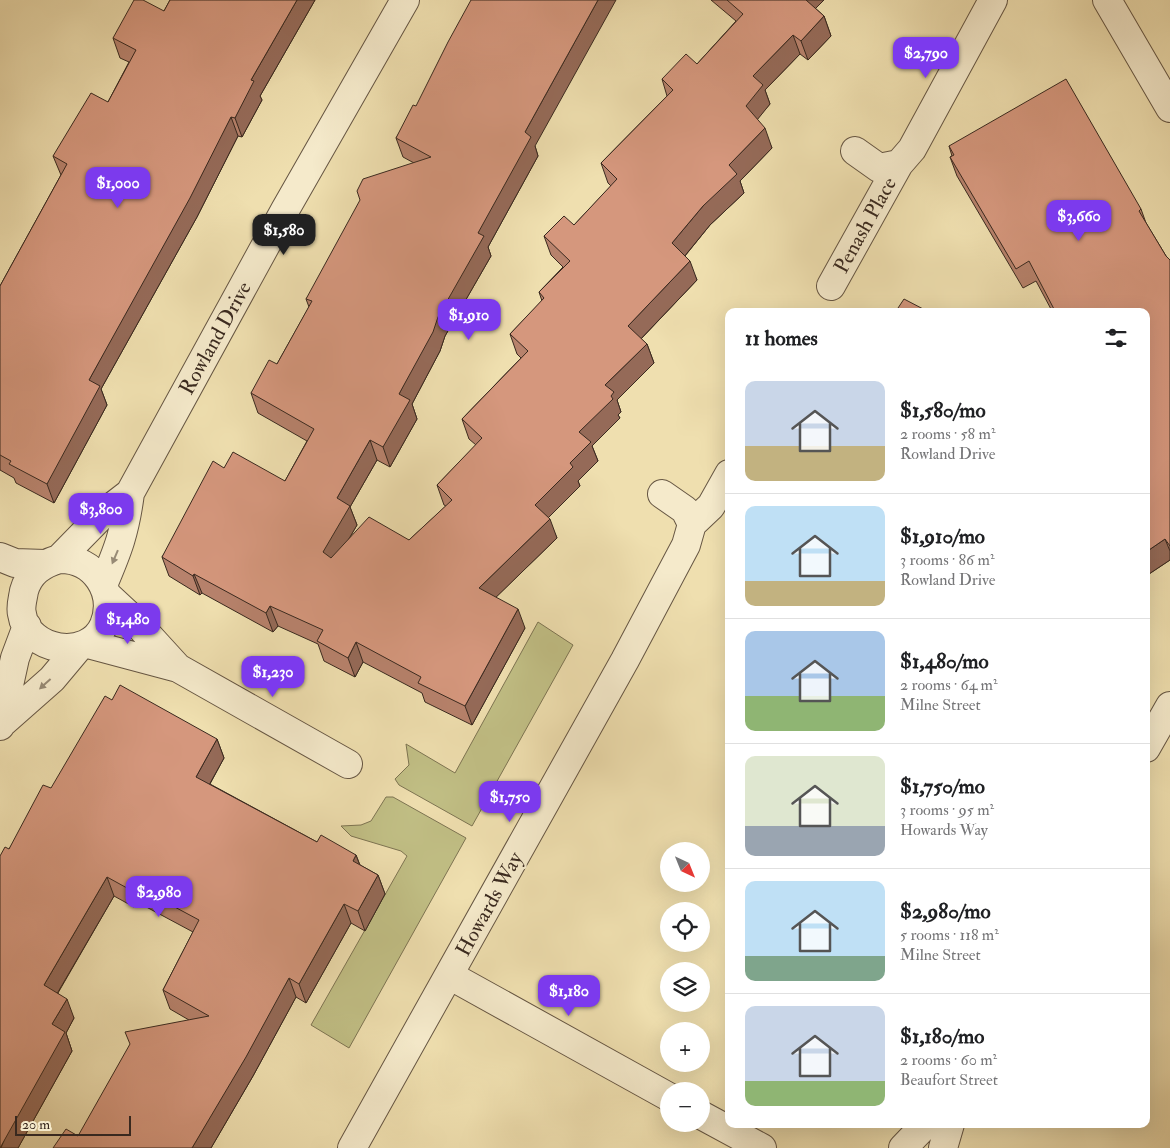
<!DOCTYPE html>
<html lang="en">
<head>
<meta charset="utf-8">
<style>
	body { margin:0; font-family:"IM FELL Double Pica",serif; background:#f2f2f2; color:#202124; height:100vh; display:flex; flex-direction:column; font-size:19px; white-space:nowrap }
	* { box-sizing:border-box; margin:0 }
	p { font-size:16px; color:#757577 }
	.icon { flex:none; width:28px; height:28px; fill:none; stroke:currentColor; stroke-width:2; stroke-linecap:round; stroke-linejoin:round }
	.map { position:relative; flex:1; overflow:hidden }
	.drawer { position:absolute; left:725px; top:308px; width:425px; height:820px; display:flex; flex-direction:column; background:#fff; border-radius:10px; box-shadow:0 5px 20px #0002 }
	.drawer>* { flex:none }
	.needle { width:32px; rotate:137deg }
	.tools { position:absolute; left:660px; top:842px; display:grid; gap:10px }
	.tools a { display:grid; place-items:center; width:50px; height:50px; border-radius:50%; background:#fff; box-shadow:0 5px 20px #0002; font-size:25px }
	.scale { position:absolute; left:15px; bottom:12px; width:116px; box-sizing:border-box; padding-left:5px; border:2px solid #39291f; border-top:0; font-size:14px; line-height:18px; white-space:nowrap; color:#39291f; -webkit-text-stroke:4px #f5eacb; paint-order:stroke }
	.price { position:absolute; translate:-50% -42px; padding:0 11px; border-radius:10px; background:#7c3aed; color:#fff; font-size:16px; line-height:32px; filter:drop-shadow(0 1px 2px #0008) }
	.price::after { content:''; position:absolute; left:50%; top:30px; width:15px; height:11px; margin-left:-8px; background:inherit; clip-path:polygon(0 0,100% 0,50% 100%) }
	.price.on { background:#222; color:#fff }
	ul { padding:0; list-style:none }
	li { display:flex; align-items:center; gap:15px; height:125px; padding:0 20px }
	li+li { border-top:1px solid #e0e0e0 }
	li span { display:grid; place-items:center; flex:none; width:140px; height:100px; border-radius:10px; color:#555 }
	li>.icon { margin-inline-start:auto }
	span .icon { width:60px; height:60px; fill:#fffc; stroke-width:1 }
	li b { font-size:21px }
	h2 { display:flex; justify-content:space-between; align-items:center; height:60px; padding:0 20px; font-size:21px }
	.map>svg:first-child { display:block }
</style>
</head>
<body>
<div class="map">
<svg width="1170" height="1148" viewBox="0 0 1170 1148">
	<rect width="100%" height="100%" fill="#efdfaf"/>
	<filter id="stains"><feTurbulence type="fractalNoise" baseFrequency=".004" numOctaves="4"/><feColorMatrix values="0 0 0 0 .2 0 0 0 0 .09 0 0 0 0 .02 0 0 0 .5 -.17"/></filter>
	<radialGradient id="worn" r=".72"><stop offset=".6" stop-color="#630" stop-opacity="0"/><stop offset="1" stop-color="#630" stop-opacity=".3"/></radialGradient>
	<!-- green -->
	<path fill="#c1bf85" stroke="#7d7452" d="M 538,622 L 573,645 L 472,826 L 399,785 L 395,779 L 409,765 L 406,744 L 455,773 Z
		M 386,797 L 393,797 L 466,838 L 349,1048 L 311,1025 L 407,856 L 401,851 L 351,836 L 341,826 L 361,825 L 371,821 Z"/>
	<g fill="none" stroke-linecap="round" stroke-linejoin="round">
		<!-- minor casing -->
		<g stroke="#665643" stroke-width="30">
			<path id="minor" d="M 1107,0 L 1170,108
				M 855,151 L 879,168 L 899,164 L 912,149 L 993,0
				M 831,286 L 899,164
				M 692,524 L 711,506 L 729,474
				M 0,557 L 15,563 L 45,564
				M 59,559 L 104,513 L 130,493 L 285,210 L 405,0
				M 59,559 C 94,558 117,592 104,625 C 88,662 27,651 22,614 C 20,607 23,598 24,591 C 29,573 42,564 59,559 Z
				M 103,585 C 118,550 125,532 130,493
				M 108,596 L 136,622 L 178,668
				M 88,644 L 178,668 L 348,764
				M 1,724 L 52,679 L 78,648
				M 0,726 L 15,658 L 27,626
				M 1146,748 L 1170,706
				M 449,975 L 669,1097
				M 701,1115 L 762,1148
				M 352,1148 L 625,660 L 686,545 L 692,524 L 685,510 L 662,494
				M 903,1148 L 926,1124
				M 943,1148 L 950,1124"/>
		</g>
		<!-- minor -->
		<use href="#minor" stroke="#f5eacb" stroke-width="28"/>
	</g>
	<!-- wall -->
	<path fill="#b7826c" stroke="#39291f" d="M 170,0 L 315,0 L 260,96 L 262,100 L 242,137 L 238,136 L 197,217 L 101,389 L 107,405 L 54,503 L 16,483 L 14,478 L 0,470 L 0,286 L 61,175 L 53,156 L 108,102 L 129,62 L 120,58 L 113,38 L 164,11 Z
		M 711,0 L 824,0 L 815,8 L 824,16 L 831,36 L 808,60 L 800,54 L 765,90 L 770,104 L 757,119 L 772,148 L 740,181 L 744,193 L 710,225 L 685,256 L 697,280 L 641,339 L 647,344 L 654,363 L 617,400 L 621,412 L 618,415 L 620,418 L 592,446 L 598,461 L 578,481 L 580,486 L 548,518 L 557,538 L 496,597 L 525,628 L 472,725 L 425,702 L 422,693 L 363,662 L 355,677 L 324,661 L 318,644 L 278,626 L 273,632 L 202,593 L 200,595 L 169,576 L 162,557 L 224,468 L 285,481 L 307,441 L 258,413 L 251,393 L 277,364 L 309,307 L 306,299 L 414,163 L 403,157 L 396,138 L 416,106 L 535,146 L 538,156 L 488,247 L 491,256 L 445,336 L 440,351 L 412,404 L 417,419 L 390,467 L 377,460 L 350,507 L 357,525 L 350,537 L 409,540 L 446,506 L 444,505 L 437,485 L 476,445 L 469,439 L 462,419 L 521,358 L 517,354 L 510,334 L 542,301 L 539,292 L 563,267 L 551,255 L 544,236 L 574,225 L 611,186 L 608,183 L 601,163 L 667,96 L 662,79 L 697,64 L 736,21 Z
		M 949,146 L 1141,209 L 1146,223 L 1166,256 L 1170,260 L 1170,560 L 1146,576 L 1146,311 L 1052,311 L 1036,281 L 1023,288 L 957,176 L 950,157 L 952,156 Z
		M 217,739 L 224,758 L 210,784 L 317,842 L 356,855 L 360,865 L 378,875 L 385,894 L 365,931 L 351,923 L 306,1003 L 296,997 L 253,1076 L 211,1148 L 53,1148 L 78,1136 L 189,1020 L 170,1009 L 163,990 L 193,932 L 137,902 L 134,907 L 114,896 L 58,993 L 74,1018 L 66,1033 L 72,1051 L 18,1148 L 0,1148 L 9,849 L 51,788 Z"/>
	<!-- shaded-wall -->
	<path fill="#956a58" stroke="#39291f" d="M 297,0 L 315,0 L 260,96 L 262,100 L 242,137 L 235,118 L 251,80 Z
		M 598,0 L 616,0 L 535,146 L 538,156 L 488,247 L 491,256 L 445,336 L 440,351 L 412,404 L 417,419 L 390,467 L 383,447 L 399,394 L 438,317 L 525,132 Z
		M 803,0 L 824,0 L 809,15 Z
		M 824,16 L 831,36 L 808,60 L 801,41 Z
		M 793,35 L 800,54 L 765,90 L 770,104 L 753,125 L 746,106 L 753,76 Z
		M 231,117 L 238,136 L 197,217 L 101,389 L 107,405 L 54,503 L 47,484 L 89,380 Z
		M 765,128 L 772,148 L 740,181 L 744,193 L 710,225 L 679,263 L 672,243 L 703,206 L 729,165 Z
		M 690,261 L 697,280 L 635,345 L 628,326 Z
		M 647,344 L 654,363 L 617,400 L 621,412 L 618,415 L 620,418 L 592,446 L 598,461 L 578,481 L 580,486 L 542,524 L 535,505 L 570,463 L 579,432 L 605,385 Z
		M 370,440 L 377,460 L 350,507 L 357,525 L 330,571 L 323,552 L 337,498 Z
		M 550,519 L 557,538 L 486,607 L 479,588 Z
		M 1165,539 L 1170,551 L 1170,560 L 1146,576 L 1146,552 Z
		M 194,574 L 202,593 L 200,595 L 193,576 Z
		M 270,606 L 278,626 L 273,632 L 266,613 Z
		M 518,609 L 525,628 L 472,725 L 465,706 Z
		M 356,642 L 363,662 L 355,677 L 348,658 Z
		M 217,739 L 224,758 L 203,796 L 196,777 Z
		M 356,855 L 363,874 L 353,861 Z
		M 378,875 L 385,894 L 365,931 L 358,911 Z
		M 107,877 L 114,896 L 51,1004 L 44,985 Z
		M 130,883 L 137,902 L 134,907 L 127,888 Z
		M 344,904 L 351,923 L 306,1003 L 299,984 Z
		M 289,978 L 296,997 L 253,1076 L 211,1148 L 192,1148 Z
		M 67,999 L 74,1018 L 66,1033 L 72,1051 L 18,1148 L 1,1148 L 52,1024 Z"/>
	<!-- building -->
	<path fill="#d5977d" stroke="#39291f" d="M 134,0 L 143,0 L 164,11 L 170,0 L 297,0 L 251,80 L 254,81 L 235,118 L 231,117 L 190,198 L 89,380 L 100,386 L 47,484 L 9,464 L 11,461 L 0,455 L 0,286 L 67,164 L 53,156 L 91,93 L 108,102 L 136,50 L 113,38 Z
		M 471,0 L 598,0 L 525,132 L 531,137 L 478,233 L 484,236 L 438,317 L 433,332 L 399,394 L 410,400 L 383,447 L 370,440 L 337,498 L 350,506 L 323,552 L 331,558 L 369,517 L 409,540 L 452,500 L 437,485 L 482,438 L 462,419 L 528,351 L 510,334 L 544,298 L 539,292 L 570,261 L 544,236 L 564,216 L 574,225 L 617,179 L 601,163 L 673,90 L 662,79 L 686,54 L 697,64 L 743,14 L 727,0 L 806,0 L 824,16 L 801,41 L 793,35 L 753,76 L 763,85 L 746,106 L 765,128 L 729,165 L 737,174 L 703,206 L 672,243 L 690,261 L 628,326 L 647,344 L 605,385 L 614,392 L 611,396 L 613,399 L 579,432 L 591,442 L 570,463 L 573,467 L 535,505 L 550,519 L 479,588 L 518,609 L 465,706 L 418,683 L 421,677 L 356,642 L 348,658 L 317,641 L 323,630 L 270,606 L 266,613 L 194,574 L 193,576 L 162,557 L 213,461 L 224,468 L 233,452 L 285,481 L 314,429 L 251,393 L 269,360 L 277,364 L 312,301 L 306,299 L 360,200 L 357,191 L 363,179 L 431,157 L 396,138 L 413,105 L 416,106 L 448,42 Z
		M 1066,79 L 1141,209 L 1139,211 L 1166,256 L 1170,260 L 1170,546 L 1165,539 L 1146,552 L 1146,311 L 1055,311 L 1029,261 L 1016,269 L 950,157 L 954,155 L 949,146 Z
		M 904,299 L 927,311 L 896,311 Z
		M 120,685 L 217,739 L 196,777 L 317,842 L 321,835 L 356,855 L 353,861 L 378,875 L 358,911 L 344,904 L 299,984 L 289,978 L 246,1057 L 192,1148 L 53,1148 L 66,1129 L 78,1136 L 130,1044 L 125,1032 L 209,1016 L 163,990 L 199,920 L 130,883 L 127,888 L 107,877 L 44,985 L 67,999 L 52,1024 L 65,1032 L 0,1148 L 0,856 L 5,847 L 9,849 L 43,785 L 51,788 L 105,696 L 112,700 Z"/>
	<!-- one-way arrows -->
	<defs><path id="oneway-solid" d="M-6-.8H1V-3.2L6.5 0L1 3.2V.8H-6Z" transform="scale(1.25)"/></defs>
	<g fill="#978a75">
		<use href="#oneway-solid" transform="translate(115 557) rotate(113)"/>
		<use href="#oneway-solid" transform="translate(45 684) rotate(138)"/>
	</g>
	<g text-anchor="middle" stroke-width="4.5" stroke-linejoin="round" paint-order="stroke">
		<!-- street labels -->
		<g font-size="21" fill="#39291f" stroke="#f5eacb">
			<text transform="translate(865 225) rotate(-61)" y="7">Penash Place</text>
			<text transform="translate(215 338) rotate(-61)" y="7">Rowland Drive</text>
			<text transform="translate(489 904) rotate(-61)" y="7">Howards Way</text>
		</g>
	</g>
	<rect width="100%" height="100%" filter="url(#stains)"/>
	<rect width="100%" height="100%" fill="url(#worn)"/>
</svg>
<div class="tools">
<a><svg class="needle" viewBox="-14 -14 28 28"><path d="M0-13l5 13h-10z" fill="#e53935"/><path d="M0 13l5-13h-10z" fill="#757577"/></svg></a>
<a><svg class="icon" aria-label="locate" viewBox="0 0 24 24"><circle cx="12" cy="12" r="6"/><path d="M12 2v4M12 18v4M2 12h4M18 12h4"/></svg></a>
<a><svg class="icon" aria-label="layers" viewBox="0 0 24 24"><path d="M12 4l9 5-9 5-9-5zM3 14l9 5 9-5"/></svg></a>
<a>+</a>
<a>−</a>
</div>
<div class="scale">20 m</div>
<b class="price" style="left:926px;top:79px">$2,790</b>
<b class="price" style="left:118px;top:209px">$1,000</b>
<b class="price" style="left:1079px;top:242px">$3,660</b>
<b class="price on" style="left:284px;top:256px">$1,580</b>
<b class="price" style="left:469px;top:341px">$1,910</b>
<b class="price" style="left:101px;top:535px">$3,800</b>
<b class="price" style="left:128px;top:645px">$1,480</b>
<b class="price" style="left:273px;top:698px">$1,230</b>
<b class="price" style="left:510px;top:823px">$1,750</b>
<b class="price" style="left:159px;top:918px">$2,980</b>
<b class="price" style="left:569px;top:1017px">$1,180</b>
<section class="drawer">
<h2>11 homes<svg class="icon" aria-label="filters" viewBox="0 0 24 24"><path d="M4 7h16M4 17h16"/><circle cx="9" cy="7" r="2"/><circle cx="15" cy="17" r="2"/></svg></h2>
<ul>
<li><span style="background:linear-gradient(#c9d6e8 65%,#c2b280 0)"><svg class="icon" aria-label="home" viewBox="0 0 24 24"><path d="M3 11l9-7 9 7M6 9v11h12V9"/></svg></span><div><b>$1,580/mo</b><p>2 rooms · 58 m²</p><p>Rowland Drive</p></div></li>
<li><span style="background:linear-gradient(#bfe0f5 75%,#c2b280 0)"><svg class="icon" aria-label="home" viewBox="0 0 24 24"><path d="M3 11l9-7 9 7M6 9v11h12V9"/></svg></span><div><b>$1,910/mo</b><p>3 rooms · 86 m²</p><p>Rowland Drive</p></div></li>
<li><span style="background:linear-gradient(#a9c7e8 65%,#8fb573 0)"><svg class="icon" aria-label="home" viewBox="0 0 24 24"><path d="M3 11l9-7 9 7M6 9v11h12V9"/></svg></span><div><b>$1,480/mo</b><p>2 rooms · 64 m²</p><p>Milne Street</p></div></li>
<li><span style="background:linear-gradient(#dfe7d0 70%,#9aa5b1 0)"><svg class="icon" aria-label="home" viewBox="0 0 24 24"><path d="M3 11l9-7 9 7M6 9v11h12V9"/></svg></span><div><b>$1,750/mo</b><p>3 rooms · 95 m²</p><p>Howards Way</p></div></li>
<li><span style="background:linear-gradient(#bfe0f5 75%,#7fa58c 0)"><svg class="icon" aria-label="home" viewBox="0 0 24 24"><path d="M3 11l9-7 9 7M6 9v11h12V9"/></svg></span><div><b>$2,980/mo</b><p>5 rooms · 118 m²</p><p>Milne Street</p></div></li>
<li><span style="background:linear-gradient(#c9d6e8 75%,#8fb573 0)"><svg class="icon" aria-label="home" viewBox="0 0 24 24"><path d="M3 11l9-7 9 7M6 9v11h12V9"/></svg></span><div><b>$1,180/mo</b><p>2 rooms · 60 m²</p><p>Beaufort Street</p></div></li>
</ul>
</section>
</div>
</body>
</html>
